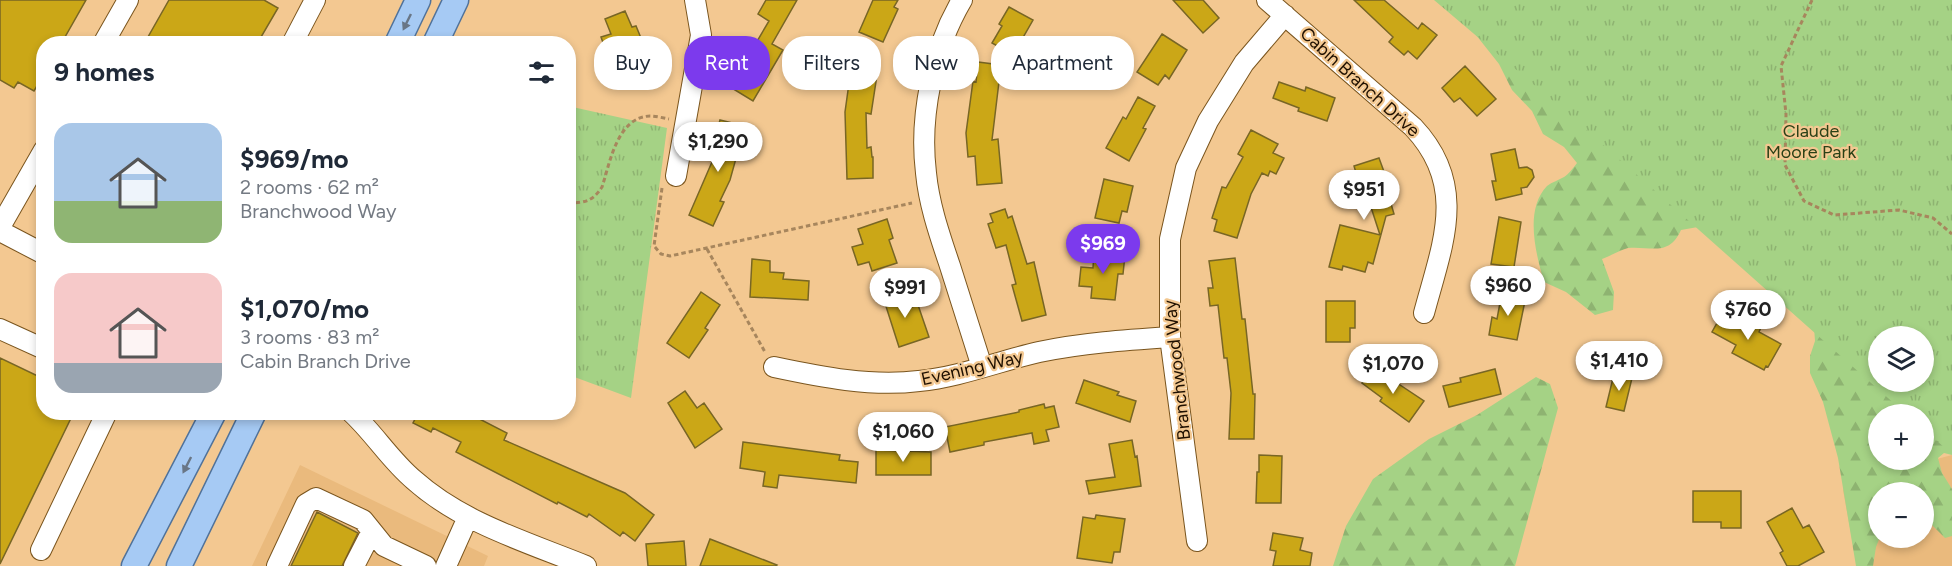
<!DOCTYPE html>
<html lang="en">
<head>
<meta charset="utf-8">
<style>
	body { margin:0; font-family:Figtree,sans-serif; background:#f2f2f3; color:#1f2937; height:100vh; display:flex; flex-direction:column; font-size:22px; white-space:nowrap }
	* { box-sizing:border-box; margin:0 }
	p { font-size:20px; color:#747a83 }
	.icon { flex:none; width:33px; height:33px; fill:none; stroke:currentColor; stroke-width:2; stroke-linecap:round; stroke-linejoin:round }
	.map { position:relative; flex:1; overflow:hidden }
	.side { position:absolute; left:36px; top:36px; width:540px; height:384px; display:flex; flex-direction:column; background:#fff; border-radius:24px; box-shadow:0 3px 9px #0003 }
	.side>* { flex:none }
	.top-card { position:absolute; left:594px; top:36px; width:570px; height:54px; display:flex; gap:12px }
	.tools { position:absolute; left:1868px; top:326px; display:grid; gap:12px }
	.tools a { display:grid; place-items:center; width:66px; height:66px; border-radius:50%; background:#fff; box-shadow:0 3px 9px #0003; font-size:30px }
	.price { position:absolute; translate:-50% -51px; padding:0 14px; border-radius:21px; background:#fff; color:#222; font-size:20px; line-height:39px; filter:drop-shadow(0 2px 3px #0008) }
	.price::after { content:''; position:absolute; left:50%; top:36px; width:18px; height:14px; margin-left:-9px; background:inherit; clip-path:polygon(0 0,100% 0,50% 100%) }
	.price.on { background:#7c3aed; color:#fff }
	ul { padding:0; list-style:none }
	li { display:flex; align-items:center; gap:18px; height:150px; padding:0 18px }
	li span { display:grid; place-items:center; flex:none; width:168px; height:120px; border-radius:18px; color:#555 }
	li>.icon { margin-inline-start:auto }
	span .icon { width:72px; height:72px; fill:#fffc; stroke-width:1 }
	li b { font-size:26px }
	h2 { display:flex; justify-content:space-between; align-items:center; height:72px; padding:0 18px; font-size:26px }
	.tag { padding:0 21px; border-radius:24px; background:#fff; box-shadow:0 3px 9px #0003; font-size:21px; line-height:54px }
	.tag.on { background:#7c3aed; color:#fff }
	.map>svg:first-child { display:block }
</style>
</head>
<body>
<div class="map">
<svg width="1952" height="566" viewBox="0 0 1952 566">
	<defs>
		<pattern id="forest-firs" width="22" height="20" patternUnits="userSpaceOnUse" patternTransform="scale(1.5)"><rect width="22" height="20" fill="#a5d285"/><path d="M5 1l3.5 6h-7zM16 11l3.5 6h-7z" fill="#8eb371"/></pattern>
		<pattern id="park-tufts" width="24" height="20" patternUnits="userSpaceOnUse" patternTransform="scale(1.5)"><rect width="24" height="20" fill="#a5d285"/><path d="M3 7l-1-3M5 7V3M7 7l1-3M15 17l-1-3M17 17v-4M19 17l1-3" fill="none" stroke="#8eb371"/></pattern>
	</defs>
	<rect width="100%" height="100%" fill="#f3c891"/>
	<!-- built -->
	<path fill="#eaba7d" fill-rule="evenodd" d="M 1952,455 L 1952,566 L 1857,566 L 1843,490 L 1846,483 ZM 1878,492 L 1923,492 L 1923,537 L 1878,537 Z
		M 300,465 L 488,556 L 484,566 L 252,566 Z"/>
	<!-- forest -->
	<path fill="url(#forest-firs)" fill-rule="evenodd" d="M 1952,0 L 1952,455 L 1944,453 L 1938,458 L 1942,473 L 1952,489 L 1952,536 L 1945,538 L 1923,516 L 1923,492 L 1878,492 L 1878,537 L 1880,537 L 1876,547 L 1873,566 L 1856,566 L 1838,458 L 1823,402 L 1810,373 L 1810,356 L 1815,341 L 1814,327 L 1698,227 L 1681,230 C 1669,257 1651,246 1628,248 C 1620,250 1610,256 1602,259 L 1614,292 L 1613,310 L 1595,315 L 1566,292 L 1544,282 C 1536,254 1524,210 1547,186 C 1552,182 1559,180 1564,177 C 1569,174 1573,168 1577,163 L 1564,147 L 1543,134 L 1532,111 L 1512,90 L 1499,64 L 1476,35 ZM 1878,336 L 1923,336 L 1923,381 L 1878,381 ZM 1878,414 L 1923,414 L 1923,459 L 1878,459 Z
		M 1536,377 L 1550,384 L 1558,408 L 1515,566 L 1333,566 L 1346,526 L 1373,479 L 1429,439 L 1477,415 Z"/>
	<!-- park -->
	<path fill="url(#park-tufts)" fill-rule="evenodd" d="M 1434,0 L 1952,0 L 1952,454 L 1923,429 L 1923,414 L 1906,414 L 1573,118 ZM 1878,336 L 1923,336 L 1923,381 L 1878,381 Z
		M 568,106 L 667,128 L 631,398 L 569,375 Z"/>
	<!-- building -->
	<path fill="#cba717" stroke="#786625" stroke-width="1.5" d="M 0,0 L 86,0 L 61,44 L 44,44 L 44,74 L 34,91 L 18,82 L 14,88 L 0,80 Z
		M 169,0 L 264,0 L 278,8 L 257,44 L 144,44 Z
		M 766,0 L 797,0 L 772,44 L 783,50 L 753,101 L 730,87 L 769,21 L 758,14 Z
		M 873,0 L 898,0 L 894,7 L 898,9 L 883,42 L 859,32 Z
		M 1173,0 L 1203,0 L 1219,18 L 1203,33 Z
		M 1354,0 L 1384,0 L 1418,29 L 1422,23 L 1437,35 L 1417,59 L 1408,51 L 1404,55 L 1389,42 L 1393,37 Z
		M 1009,7 L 1033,20 L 1013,55 L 992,43 L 1002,26 L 999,24 Z
		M 625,11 L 632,27 L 636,26 L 650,60 L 625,70 L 616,47 L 606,51 L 601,37 L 611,34 L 605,19 Z
		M 1162,34 L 1187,50 L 1169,79 L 1165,75 L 1158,85 L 1137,72 Z
		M 857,58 L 879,62 L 871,114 L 866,113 L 867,148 L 871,147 L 872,157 L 873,157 L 873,178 L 847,179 L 845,112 L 850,76 L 854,77 Z
		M 978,62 L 1001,65 L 992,140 L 998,139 L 1002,183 L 977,185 L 975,156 L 968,157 L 966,133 L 973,81 L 976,82 Z
		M 1465,66 L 1496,99 L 1477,116 L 1460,98 L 1454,102 L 1442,88 Z
		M 1279,82 L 1305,91 L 1306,87 L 1335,98 L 1327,121 L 1298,111 L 1299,108 L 1273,98 Z
		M 1138,97 L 1155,106 L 1143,128 L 1146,129 L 1129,161 L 1106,148 L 1123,117 L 1126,119 Z
		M 720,120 L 745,126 L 730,180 L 720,201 L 724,202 L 713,226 L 689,215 L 715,155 L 711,154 Z
		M 1251,130 L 1278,144 L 1273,153 L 1284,158 L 1276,174 L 1270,171 L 1268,176 L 1262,173 L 1251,194 L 1237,238 L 1214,231 L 1217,220 L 1212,218 L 1222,187 L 1226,188 L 1243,157 L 1238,154 Z
		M 1515,149 L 1519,168 L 1527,167 L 1532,170 L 1534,177 L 1527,187 L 1521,188 L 1522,194 L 1496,200 L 1492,181 L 1496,181 L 1491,154 Z
		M 1379,158 L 1387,180 L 1385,181 L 1387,190 L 1394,214 L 1386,216 L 1373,264 L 1368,262 L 1365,272 L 1343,266 L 1342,270 L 1329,267 L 1340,225 L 1380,235 L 1367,195 L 1363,196 L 1354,166 Z
		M 1104,179 L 1133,186 L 1127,212 L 1122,211 L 1119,223 L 1095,218 Z
		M 1005,209 L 1008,218 L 1012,216 L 1027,264 L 1034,262 L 1046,315 L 1022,321 L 1012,285 L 1016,284 L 1006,245 L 996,248 L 988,224 L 993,222 L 990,214 Z
		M 1499,217 L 1521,222 L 1514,267 L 1491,264 Z
		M 887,219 L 893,238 L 889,240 L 897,263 L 872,271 L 869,262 L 858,265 L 852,247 L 863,244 L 858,229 Z
		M 1094,252 L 1125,255 L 1123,274 L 1118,274 L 1115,300 L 1091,298 L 1092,287 L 1079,286 L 1081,267 L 1093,268 Z
		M 1235,258 L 1242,319 L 1245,319 L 1253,394 L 1255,394 L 1254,439 L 1229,439 L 1231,393 L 1227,358 L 1224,358 L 1218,305 L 1210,306 L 1208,288 L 1213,288 L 1209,261 Z
		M 752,259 L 770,261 L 770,272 L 784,273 L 783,279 L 809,281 L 808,300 L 750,297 Z
		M 905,290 L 911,307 L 918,305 L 929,337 L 899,347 L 883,297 Z
		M 701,292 L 720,305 L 705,328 L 708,330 L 689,358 L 667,343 Z
		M 1502,292 L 1526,296 L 1517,340 L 1489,335 L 1492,317 L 1497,319 Z
		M 1326,301 L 1355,301 L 1355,328 L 1350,328 L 1350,342 L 1326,342 Z
		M 1722,314 L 1745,326 L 1750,316 L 1763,323 L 1759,332 L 1781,344 L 1768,367 L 1766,366 L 1764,370 L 1732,353 L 1736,345 L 1712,332 Z
		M 0,358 L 44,379 L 44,412 L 74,412 L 0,564 Z
		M 1373,367 L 1424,401 L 1409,422 L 1380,401 L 1382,398 L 1362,383 Z
		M 1495,369 L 1501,394 L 1449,407 L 1443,386 L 1461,382 L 1460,378 Z
		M 1614,374 L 1632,378 L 1624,411 L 1606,407 Z
		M 1084,380 L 1119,392 L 1117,395 L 1136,401 L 1130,422 L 1076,403 Z
		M 685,391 L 697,408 L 704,403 L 722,429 L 695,448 L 668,403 Z
		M 1044,404 L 1045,408 L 1054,406 L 1059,427 L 1046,430 L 1049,441 L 1034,444 L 1032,433 L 984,442 L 984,445 L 950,452 L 945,427 L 1019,412 L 1019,410 Z
		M 401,412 L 466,412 L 507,433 L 504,440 L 625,493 L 654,515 L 635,541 L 623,532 L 620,536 L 589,514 L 587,517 L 558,502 L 557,504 L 456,452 L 461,442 L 433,428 L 431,432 L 413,423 L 415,419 Z
		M 1132,440 L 1135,457 L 1137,456 L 1141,486 L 1089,494 L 1086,481 L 1115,477 L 1109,444 Z
		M 743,442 L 840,455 L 839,460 L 858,462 L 856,483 L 779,475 L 777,488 L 763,486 L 765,472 L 740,468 Z
		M 876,450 L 931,452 L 931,475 L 876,475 Z
		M 1259,455 L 1282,456 L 1281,503 L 1256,503 L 1257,472 L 1259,472 Z
		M 1693,491 L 1741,491 L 1741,528 L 1721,528 L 1721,522 L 1693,522 Z
		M 1792,508 L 1803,528 L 1809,525 L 1824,552 L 1798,566 L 1787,566 L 1780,553 L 1783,551 L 1767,522 Z
		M 317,512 L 358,533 L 342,566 L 291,566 Z
		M 1096,515 L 1125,519 L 1120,552 L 1114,552 L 1112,563 L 1077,558 L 1083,517 L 1095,519 Z
		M 1273,533 L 1303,538 L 1300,550 L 1312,553 L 1310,566 L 1273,566 L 1276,551 L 1270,550 Z
		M 710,539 L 777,565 L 776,566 L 700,566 Z
		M 684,541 L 686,566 L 648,566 L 646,544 Z"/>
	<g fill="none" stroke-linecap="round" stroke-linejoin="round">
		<!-- minor casing -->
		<g stroke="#7a551e" stroke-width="22">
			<path id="minor" d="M 962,0 C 933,49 919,116 926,173 C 929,205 940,236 950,266 C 961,300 971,333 982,367
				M 1267,0 L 1413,127 C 1469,186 1442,245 1424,313
				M 103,44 L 128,0
				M 292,44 L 315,0
				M 676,176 L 701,35 L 695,0
				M 0,227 L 44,150
				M 0,231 L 44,254
				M 0,329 L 44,349
				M 774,367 C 821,377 871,387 919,381 C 960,377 999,361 1039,352 C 1082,343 1126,340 1170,337
				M 351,412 C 374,433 390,460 414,480 C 462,523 527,542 586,566
				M 1197,541 L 1170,337 L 1170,239 L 1186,168 L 1208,121 L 1244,63 L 1285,15
				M 41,550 L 107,412
				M 277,566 L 306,504 L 316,498 L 363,520 L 384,546 L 426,566
				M 354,566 L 372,531
				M 446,566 L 468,517"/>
		</g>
		<!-- major casing -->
		<g stroke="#50729a" stroke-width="27">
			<path id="major" d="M 397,44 L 418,0
				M 435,44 L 456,0
				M 134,566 L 214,412
				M 179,566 L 254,412"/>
		</g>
		<!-- path -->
		<path stroke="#a7865d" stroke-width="3" stroke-dasharray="4.5 3" stroke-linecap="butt" d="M 1812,0 L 1781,66 L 1786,114 L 1785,165 L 1804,201 L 1834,215 L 1899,210 L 1933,218 L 1952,234
			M 662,188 L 654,246 L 661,254 L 670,256 L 912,203
			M 568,203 C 585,203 593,201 602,187 C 610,163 617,117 650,116 C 656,116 663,118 669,119
			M 707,249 L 765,352"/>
		<!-- minor -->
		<use href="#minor" stroke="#fff" stroke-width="20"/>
		<!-- major -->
		<use href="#major" stroke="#a6caf4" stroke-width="24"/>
	</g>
	<!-- one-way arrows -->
	<defs><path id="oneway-solid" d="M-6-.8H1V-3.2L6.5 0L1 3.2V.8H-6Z" transform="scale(1.5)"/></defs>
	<g fill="#697686">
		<use href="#oneway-solid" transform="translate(407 22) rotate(116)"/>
		<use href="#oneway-solid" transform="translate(187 465) rotate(117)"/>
	</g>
	<g text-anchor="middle" stroke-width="4.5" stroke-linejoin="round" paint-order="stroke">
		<!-- street labels -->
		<g font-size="18" fill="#1f1000" stroke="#f3c891">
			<text transform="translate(1360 82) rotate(42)" y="6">Cabin Branch Drive</text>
			<text transform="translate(972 368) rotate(-13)" y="6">Evening Way</text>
			<text transform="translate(1177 370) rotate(-96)" y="6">Branchwood Way</text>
		</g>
		<!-- park labels -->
		<g font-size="18" fill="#2a4117" stroke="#f3c891">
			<text x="1811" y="137">Claude<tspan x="1811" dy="21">Moore Park</tspan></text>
		</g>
	</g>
</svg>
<div class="tools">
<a><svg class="icon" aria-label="layers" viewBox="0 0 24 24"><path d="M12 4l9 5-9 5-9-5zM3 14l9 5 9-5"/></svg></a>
<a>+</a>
<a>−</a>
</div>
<b class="price" style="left:718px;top:173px">$1,290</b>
<b class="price" style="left:1364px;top:221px">$951</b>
<b class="price on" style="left:1103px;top:275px">$969</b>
<b class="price" style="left:1508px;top:317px">$960</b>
<b class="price" style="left:905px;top:319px">$991</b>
<b class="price" style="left:1748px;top:341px">$760</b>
<b class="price" style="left:1619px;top:392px">$1,410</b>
<b class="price" style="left:1393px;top:395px">$1,070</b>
<b class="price" style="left:903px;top:463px">$1,060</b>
<div class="top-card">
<a class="tag">Buy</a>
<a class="tag on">Rent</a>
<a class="tag">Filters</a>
<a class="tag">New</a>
<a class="tag">Apartment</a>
</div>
<section class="side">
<h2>9 homes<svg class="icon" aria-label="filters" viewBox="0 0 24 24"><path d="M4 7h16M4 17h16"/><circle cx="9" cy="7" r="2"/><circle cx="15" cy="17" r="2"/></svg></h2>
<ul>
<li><span style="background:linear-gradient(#a9c7e8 65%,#8fb573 0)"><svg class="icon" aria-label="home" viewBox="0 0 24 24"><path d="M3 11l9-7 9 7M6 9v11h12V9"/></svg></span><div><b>$969/mo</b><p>2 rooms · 62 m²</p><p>Branchwood Way</p></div></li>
<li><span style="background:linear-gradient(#f6c9c9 75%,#9aa5b1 0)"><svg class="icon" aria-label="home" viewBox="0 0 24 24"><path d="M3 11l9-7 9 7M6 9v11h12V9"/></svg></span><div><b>$1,070/mo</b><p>3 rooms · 83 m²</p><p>Cabin Branch Drive</p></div></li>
</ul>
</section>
</div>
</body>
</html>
